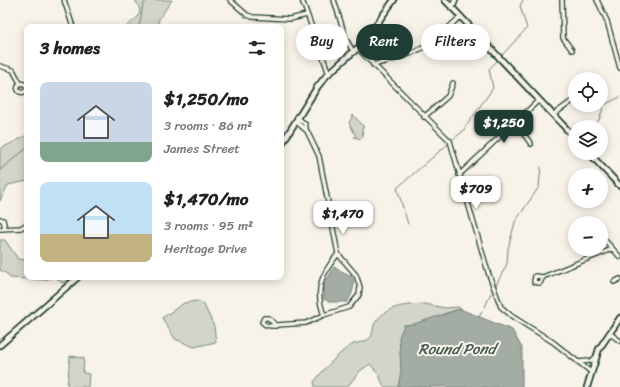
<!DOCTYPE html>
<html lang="en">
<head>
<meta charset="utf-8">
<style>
	body { margin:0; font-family:Sriracha,sans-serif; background:#f6f6f6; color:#222; height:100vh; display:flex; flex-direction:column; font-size:15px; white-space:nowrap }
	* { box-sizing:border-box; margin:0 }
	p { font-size:13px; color:#767676 }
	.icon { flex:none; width:22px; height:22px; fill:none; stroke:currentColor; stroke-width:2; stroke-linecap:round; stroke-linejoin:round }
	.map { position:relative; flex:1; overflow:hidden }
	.details { position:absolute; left:24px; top:24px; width:260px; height:256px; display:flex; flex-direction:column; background:#fff; border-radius:8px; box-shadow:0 2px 10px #0003 }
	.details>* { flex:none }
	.banner { position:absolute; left:296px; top:24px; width:264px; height:36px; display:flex; gap:8px }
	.tools { position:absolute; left:568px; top:72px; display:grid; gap:8px }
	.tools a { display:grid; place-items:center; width:40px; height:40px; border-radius:50%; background:#fff; box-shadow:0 2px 10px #0003; font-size:20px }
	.price { position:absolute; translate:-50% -34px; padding:0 9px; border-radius:8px; background:#fff; color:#222; font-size:13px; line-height:26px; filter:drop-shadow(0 1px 2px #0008) }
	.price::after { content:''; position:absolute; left:50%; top:24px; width:12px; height:9px; margin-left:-6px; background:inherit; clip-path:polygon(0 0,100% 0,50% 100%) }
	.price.active { background:#1f3d34; color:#fff }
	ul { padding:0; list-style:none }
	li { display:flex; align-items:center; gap:12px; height:100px; padding:0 16px }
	li span { display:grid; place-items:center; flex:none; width:112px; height:80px; border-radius:8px; color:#555 }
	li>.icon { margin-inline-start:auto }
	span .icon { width:48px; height:48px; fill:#fffc; stroke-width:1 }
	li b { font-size:17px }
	h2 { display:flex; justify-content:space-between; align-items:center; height:48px; padding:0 16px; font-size:17px }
	.tag { padding:0 14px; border-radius:18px; background:#fff; box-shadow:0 2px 10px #0003; font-size:14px; line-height:36px }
	.tag.active { background:#1f3d34; color:#fff }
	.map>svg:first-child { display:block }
</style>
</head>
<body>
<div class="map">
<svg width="620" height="387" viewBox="0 0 620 387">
	<rect width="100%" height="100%" fill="#f7f3e8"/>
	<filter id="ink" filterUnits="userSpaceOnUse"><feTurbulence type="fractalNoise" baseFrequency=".025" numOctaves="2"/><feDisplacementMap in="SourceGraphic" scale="8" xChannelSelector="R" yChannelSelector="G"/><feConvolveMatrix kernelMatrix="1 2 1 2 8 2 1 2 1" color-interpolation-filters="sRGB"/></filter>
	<g filter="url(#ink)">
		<!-- green -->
		<path fill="#d3d5ca" stroke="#79897f" d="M 135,0 L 172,0 L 159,19 L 157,27 L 126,27 C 135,18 146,16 135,0 Z
			M 353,115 L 364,127 L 362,128 L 363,137 L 361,139 L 354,137 L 356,136 L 349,123 Z
			M 27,135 L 27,181 L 8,185 L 0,201 L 0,149 Z
			M 0,240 L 5,240 L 18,259 L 27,260 L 27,277 L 70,277 L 71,280 L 62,283 L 55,277 L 44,280 L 10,278 L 7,274 L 0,270 Z
			M 196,301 L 203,303 L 214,326 L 216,342 L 194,347 L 175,339 L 162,318 L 184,303 Z
			M 425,304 L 445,308 L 459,307 L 460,309 L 443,314 L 402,368 L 400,387 L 384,387 L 379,375 L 370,364 L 360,371 L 347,387 L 315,387 L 314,382 C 321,372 343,348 354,344 C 359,342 364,343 369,339 C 374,335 372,328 375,323 C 386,305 407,305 425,304 Z
			M 70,356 L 84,358 L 83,373 L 89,374 L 88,387 L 67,387 Z"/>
		<!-- water -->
		<path fill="#a4ada3" stroke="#6f8077" d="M 334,267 L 349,275 L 351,275 C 356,283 353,294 347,302 L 330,302 L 324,299 L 324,285 Z
			M 460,309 L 512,330 L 522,348 L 522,387 L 398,387 L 401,371 L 399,337 L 404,325 L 414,324 Z"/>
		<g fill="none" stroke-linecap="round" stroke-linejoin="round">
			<!-- stream -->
			<path stroke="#6f8077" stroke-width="1" d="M 139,27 L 143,5 L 147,0
				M 502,55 L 527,28 L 520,6 L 523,0
				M 591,127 L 599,120 L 604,105 L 620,97
				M 452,140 L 462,132 L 493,88 L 489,69 L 497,61
				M 0,170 L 27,148
				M 408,224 L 397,188 L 448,144
				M 495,287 L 507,264 L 508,249 L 515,222 L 539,187 L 541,167
				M 485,307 L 491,293
				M 479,317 L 482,311"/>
			<!-- street casing -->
			<g stroke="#1f3d34" stroke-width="6">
				<path id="street" d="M 64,0 L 73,27
					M 230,0 L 247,15 L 253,17 L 290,19 L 307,15
					M 302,0 L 329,74
					M 334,0 L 346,39 L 354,53
					M 562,0 L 563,38 L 572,50
					M 597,0 L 607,21 L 620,68
					M 358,49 L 450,141 L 488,272 L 501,307 L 513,317 L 553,342 L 591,372
					M 373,65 C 396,59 419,53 438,38 C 446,32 452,22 461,17
					M 0,66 L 13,70 L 20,83
					M17.5 88a4.5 4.5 0 1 1 9 0a4.5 4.5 0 1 1-9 0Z
					M 553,115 L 575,99
					M 297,117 L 305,124 L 306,128
					M 424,117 L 448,96 L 453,83
					M 295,121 L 307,131 L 319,156 L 338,254 C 322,273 314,290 324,315 L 349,307 L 359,295 L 360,287 L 356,275 L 338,254
					M 515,122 L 531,144
					M 459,175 L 539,100
					M 0,219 L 3,220 L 5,228
					M 0,229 L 21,228 L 27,224
					M 601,236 L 620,257
					M 543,277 L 540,283 L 534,282 L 535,276 L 543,277 L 612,249
					M 614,282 L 620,279
					M 264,318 L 269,318 L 276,326 C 271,326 266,327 262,322 Z
					M 277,325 L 306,323 L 324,315
					M 609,333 L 620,341
					M 578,362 L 590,361 L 595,358"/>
			</g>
			<!-- secondary casing -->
			<g stroke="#1f3d34" stroke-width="8">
				<path id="secondary" d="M 445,0 L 575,138
					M 452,8 L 455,0
					M 281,145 L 318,86 L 327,75 L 362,44 L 394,0
					M 589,153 L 620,186
					M 0,345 L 78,277
					M 587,387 L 599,349 L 620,318"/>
			</g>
			<!-- street -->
			<use href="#street" stroke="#f7f3e8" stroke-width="3.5"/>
			<!-- secondary -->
			<use href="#secondary" stroke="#f7f3e8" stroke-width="4.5"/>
		</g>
	</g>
	<g text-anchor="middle" stroke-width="4" stroke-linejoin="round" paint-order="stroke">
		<!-- water labels -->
		<g font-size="15" font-style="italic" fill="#405950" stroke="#f7f3e8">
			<text x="457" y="354">Round Pond</text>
		</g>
	</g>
</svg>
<div class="tools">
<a><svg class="icon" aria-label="locate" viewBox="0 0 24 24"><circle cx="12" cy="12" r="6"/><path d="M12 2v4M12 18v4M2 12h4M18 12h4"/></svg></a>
<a><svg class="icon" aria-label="layers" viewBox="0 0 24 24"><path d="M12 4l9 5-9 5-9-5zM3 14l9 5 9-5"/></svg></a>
<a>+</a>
<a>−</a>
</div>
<b class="price active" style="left:504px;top:144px">$1,250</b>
<b class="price" style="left:476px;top:210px">$709</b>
<b class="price" style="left:343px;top:235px">$1,470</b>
<div class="banner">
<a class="tag">Buy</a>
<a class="tag active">Rent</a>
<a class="tag">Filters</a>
</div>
<section class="details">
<h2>3 homes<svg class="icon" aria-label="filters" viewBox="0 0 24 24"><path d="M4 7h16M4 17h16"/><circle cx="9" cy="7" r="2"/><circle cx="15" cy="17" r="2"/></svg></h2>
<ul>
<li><span style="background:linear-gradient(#c9d6e8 75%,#7fa58c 0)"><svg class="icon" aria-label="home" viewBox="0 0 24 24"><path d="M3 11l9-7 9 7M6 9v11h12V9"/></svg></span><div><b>$1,250/mo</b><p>3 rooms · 86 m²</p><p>James Street</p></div></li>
<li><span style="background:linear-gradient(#bfe0f5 65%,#c2b280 0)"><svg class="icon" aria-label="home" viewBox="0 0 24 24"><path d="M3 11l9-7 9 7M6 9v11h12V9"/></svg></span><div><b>$1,470/mo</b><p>3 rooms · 95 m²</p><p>Heritage Drive</p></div></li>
</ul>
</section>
</div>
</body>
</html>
